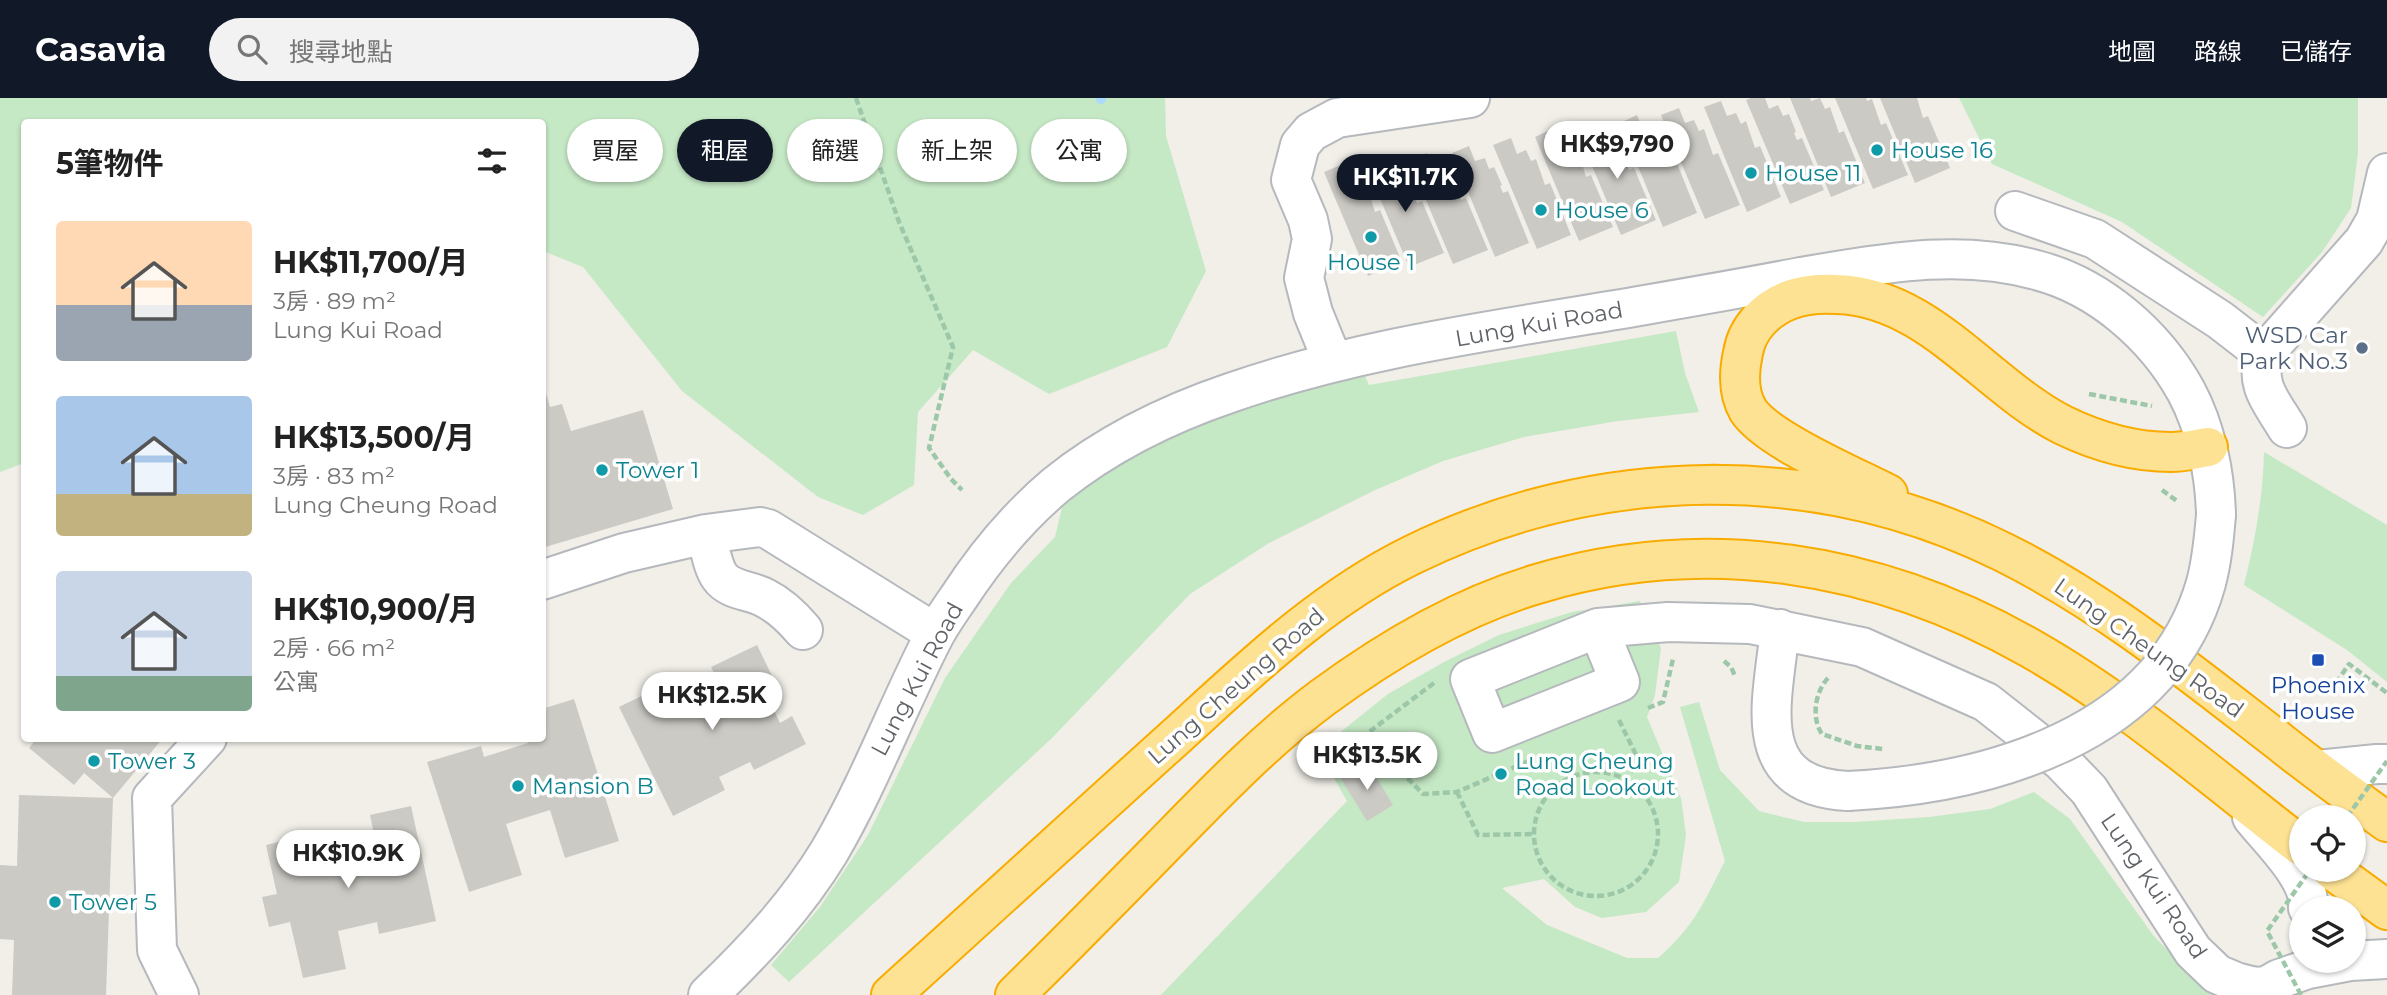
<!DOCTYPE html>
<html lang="zh-TW">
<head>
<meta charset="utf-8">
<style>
	body { margin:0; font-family:Montserrat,"Noto Sans TC",sans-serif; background:#f2f2f2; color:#222; height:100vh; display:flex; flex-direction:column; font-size:26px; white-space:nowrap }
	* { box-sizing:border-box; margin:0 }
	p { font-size:23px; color:#767676 }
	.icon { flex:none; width:38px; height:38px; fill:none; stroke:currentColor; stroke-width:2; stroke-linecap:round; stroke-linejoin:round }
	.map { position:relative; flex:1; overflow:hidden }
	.side { position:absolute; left:21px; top:21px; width:525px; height:623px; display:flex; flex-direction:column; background:#fff; border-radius:7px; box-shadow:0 2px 5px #0004 }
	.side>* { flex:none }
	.guide { position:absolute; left:567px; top:21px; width:665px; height:63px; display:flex; gap:14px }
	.buttons { position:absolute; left:2289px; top:707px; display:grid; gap:14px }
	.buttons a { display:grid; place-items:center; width:77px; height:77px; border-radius:50%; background:#fff; box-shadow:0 2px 5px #0004; font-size:35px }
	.price { position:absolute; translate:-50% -60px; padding:0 16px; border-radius:24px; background:#fff; color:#222; font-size:23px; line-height:46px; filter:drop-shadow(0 2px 4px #0008) }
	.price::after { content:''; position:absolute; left:50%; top:42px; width:21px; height:16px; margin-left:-10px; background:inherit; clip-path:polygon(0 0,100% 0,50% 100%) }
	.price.selected { background:#111827; color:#fff }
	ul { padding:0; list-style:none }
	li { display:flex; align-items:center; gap:21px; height:175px; padding:0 35px }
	li span { display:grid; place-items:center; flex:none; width:196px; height:140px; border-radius:7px; color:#555 }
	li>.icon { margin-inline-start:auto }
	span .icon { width:84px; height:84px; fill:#fffc; stroke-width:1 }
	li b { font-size:30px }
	h2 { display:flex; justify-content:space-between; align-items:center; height:84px; padding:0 35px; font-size:30px }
	.pill { padding:0 24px; border-radius:32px; background:#fff; box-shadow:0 2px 5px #0004; font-size:24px; line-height:63px }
	.pill.selected { background:#111827; color:#fff }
	header { display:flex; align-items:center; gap:42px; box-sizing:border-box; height:98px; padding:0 35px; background:#111827; color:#fff }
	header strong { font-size:33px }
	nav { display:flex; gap:38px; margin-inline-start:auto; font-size:24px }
	.search { width:490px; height:63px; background:#f2f2f2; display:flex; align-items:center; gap:18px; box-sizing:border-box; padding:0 24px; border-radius:38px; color:#767676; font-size:26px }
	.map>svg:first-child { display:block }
</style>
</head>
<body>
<header>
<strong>Casavia</strong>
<div class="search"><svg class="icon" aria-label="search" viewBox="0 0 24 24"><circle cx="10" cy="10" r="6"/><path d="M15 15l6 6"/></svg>搜尋地點</div>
<nav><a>地圖</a><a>路線</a><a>已儲存</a></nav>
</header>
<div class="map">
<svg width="2387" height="897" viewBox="0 0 2387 897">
	<rect width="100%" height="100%" fill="#f1efe8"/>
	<!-- green -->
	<path fill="#c5e8c5" d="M 0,0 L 1165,0 L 1166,38 L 1206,173 L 1167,249 L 1049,296 L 973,252 L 918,314 L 914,387 L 863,417 L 818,399 L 682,293 L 583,169 L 543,153 L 542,24 L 24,24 L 24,365 L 0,374 Z
		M 1959,0 L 2358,0 L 2358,55 L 2351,110 L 2322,154 L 2263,219 L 2122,124 L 1992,66 Z
		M 1676,233 L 1685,275 L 1699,314 L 1618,323 L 1524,339 L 1443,363 L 1373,393 L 1269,445 L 1190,496 L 1051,641 L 789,884 L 771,867 L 820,809 L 868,737 L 945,580 L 1011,485 L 1055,439 L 1064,401 L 1143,349 L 1228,313 L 1320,288 L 1365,278 L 1369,287 Z
		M 2264,354 L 2387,427 L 2387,584 L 2347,552 L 2244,487 C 2255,442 2263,400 2264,354 Z
		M 1640,503 L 1661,550 L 1655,597 L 1647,619 L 1681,700 L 1686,737 L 1679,784 L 1646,814 L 1602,820 L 1575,809 L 1544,781 L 1502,790 L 1547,827 L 1627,860 L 1658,860 C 1694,829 1704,804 1725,763 L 1680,609 L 1699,604 L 1720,672 L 1759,713 L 1804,724 L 1855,724 L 1929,719 L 1990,711 L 2034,694 L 2070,721 L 2153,837 L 2200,886 L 2218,897 L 1161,897 L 1347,703 L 1318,652 L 1388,596 L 1444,564 L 1499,537 L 1572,514 Z"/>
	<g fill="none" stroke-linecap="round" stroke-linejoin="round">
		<!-- stream -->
		<path stroke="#aadaff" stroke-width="10" d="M 1101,1 L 1101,0"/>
	</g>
	<!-- building -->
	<path fill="#cccac5" d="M 1751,0 L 1765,0 L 1769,11 L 1778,7 L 1783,18 L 1789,16 L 1796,34 L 1794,35 L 1797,42 L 1802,40 L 1824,92 L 1790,106 L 1746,2 Z
		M 1790,0 L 1810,0 L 1811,3 L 1820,0 L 1825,11 L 1830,9 L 1839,35 L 1844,33 L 1865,85 L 1831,99 Z
		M 1835,0 L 1866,0 L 1867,3 L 1872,1 L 1881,27 L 1886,25 L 1908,77 L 1873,91 Z
		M 1880,0 L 1917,0 L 1923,20 L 1928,18 L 1950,70 L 1915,85 Z
		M 1721,3 L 1727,18 L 1736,15 L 1741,26 L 1746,23 L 1755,50 L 1760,48 L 1781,99 L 1747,114 L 1704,9 Z
		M 1679,10 L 1685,25 L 1694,22 L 1699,33 L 1704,31 L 1713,57 L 1718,55 L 1740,107 L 1705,121 L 1661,17 Z
		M 1637,17 L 1643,33 L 1652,30 L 1657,40 L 1662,38 L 1671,65 L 1676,63 L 1697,115 L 1663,129 L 1620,25 Z
		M 1595,25 L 1601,41 L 1610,37 L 1615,48 L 1620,46 L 1629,72 L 1634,70 L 1656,122 L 1621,137 L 1577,32 Z
		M 1552,31 L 1559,47 L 1568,43 L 1572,54 L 1578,52 L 1586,79 L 1591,77 L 1613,129 L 1579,143 L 1535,39 Z
		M 1511,40 L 1517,56 L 1526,52 L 1531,63 L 1536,61 L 1545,87 L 1550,85 L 1571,137 L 1537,151 L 1493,47 Z
		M 1469,48 L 1475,63 L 1485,60 L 1489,71 L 1494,69 L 1502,87 L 1500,88 L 1503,95 L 1508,93 L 1529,145 L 1495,159 L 1452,55 Z
		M 1427,55 L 1433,71 L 1442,67 L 1447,78 L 1452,76 L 1461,102 L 1466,100 L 1488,152 L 1453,166 L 1409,62 Z
		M 1383,58 L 1389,73 L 1398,70 L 1403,81 L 1408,79 L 1417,105 L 1422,103 L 1444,155 L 1409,169 L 1365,65 Z
		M 1341,67 L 1348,82 L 1357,78 L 1361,90 L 1367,88 L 1375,114 L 1380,112 L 1402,164 L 1368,178 L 1324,74 Z
		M 545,292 L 550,309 L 562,306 L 571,333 L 643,312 L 673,411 L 542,450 L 542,293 Z
		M 757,547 L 778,590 L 766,596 L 780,625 L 792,618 L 806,646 L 754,672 L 750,664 L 719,679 L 725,692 L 673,718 L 619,609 L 664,587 L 680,619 L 725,597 L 711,569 Z
		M 574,601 L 619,743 L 565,760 L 550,712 L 506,726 L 522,777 L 469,794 L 427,664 L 481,648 L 484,659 L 528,645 L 527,640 L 542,640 L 542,611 Z
		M 37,640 L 163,640 L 113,700 L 84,675 L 74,687 L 29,650 Z
		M 1368,665 L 1393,707 L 1367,723 L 1341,681 Z
		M 19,697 L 113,700 L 106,897 L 12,897 L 14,842 L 0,841 L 0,767 L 17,768 Z
		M 411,708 L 436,823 L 379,836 L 377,824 L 338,833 L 346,871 L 303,880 L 290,824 L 269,829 L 262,799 L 277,796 L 266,747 L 317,735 L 323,762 L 377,751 L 370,717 Z"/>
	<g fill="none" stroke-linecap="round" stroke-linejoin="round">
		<!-- minor casing -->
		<g stroke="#b5b8bc" stroke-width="42">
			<path id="minor" d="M 2015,113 L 2095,141 L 2220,222 L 2264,256
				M 1333,264 L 1313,215 L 1304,180 L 1312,141 L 1308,122 L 1291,82 L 1300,47 L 1311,34 L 1337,20 L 1470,0
				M 2287,330 C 2271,303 2255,288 2264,256 L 2364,143 L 2376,122 L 2387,75
				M 706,436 C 710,449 712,468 720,479 C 730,493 751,492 765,500 C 781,508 792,519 803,532
				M 542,482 L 624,455 L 706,436 L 760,429 L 768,431 L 935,535
				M 1598,530 L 1620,584 L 1492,635 L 1470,581 L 1598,530 L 1668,524 L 1750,526 L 1862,549 L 1986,604 L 2061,663 L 2089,692 L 2193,853 L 2217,876 L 2236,884 L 2255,889 L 2267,888 L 2279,881 L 2308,871 L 2350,863 L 2387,861
				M 1780,531 C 1773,602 1746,688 1848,693
				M 2317,672 L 2377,666 L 2387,666
				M 2252,719 C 2270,742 2312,781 2308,810
				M 179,897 L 157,852 L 152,700 L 207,640
				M 708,897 C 754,853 796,808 829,754 C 869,686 897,610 933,540 C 940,526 950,512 959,499 C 987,456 1017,420 1056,387 C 1107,346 1168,316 1230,295 C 1364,248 1507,231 1645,207 C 1697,198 1749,189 1801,179 C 1880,166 1958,150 2036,172 C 2099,188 2155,237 2186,293 C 2206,330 2215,376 2216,417"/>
		</g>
		<!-- highway casing -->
		<g stroke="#f9ab00" stroke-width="42">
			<path id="highway" d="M 1888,396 C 1855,379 1766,341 1748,312 C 1738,295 1739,273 1743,255 C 1747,230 1766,211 1789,202 C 1804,196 1821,195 1837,196 C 1929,199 1986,288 2063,327 C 2096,343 2134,354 2171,354 C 2183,354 2196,351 2208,349
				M 2332,772 L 2387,812
				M 891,897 C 981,815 1071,734 1161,652 C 1239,582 1316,504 1412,457 C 1597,366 1817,362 2003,454 C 2104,504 2192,576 2280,644 C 2315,672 2351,698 2387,724
				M 1015,897 C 1064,849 1112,800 1160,751 C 1212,698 1263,644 1322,600 C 1387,552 1459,509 1537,486 C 1705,435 1879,464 2030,550 C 2127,605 2213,680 2301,748"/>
		</g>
		<!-- path -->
		<path stroke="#9cc7a9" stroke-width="4.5" stroke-dasharray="7 3.5" stroke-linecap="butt" d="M 856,0 L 899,124 L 953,249 L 929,350 L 951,381 L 962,392
			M 2089,296 L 2152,308
			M 2162,392 L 2177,403
			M 1724,563 L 1731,569 L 1735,578
			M 1828,580 C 1815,594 1811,620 1822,636 L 1857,648 L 1883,651
			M 1434,585 L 1365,637 L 1423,696 L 1457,694 L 1531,662
			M 2336,585 L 2349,566 L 2387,595
			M 1648,610 L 1663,604 L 1673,561
			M 1619,622 L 1639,663 L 1626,681
			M1534 736a62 62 0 1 1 124 0a62 62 0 1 1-124 0Z
			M 1457,694 L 1478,737 L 1533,736"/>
		<!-- minor -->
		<use href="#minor" stroke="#fff" stroke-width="38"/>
		<!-- highway -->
		<use href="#highway" stroke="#fde293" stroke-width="38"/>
		<!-- minor-bridge casing -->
		<g stroke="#b5b8bc" stroke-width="42" stroke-linecap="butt">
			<path id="minor-bridge" d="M 1848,693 C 1988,686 2163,638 2206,485 C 2212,463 2214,440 2216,417"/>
		</g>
		<!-- path-bridge -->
		<path stroke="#9cc7a9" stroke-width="4.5" stroke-dasharray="7 3.5" stroke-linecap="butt" d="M 2347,719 L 2387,663
			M 2301,897 L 2267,833 L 2310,772"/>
		<!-- minor-bridge -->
		<use href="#minor-bridge" stroke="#fff" stroke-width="38"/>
	</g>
	<!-- markers -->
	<g fill="#0f9aa8" stroke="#fff" stroke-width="2.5">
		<circle cx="1877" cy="52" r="7"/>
		<circle cx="1751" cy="75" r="7"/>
		<circle cx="1541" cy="112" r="7"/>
		<circle cx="1371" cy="139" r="7"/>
		<circle cx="602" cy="372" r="7"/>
		<circle cx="94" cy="663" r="7"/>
		<circle cx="1501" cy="676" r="7"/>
		<circle cx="518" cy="688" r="7"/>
		<circle cx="55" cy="804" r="7"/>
	</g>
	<circle fill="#5c6f8a" stroke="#fff" stroke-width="2.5" cx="2362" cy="250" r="7"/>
	<rect fill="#1a4fb4" stroke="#fff" stroke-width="2.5" x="2311" y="555" width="14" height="14" rx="3.5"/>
	<g text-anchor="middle" stroke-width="7" stroke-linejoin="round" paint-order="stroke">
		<!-- culture labels -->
		<g font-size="23" fill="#0d838f" stroke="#fff" text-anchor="start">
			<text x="1891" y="60">House 16</text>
			<text x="1765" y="83">House 11</text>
			<text x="1555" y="120">House 6</text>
			<text x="1371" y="172" text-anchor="middle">House 1</text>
			<text x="616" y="380">Tower 1</text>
			<text x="108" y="671">Tower 3</text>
			<text x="1515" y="671">Lung Cheung<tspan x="1515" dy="26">Road Lookout</tspan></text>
			<text x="532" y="696">Mansion B</text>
			<text x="69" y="812">Tower 5</text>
		</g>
		<!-- street labels -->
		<g font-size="23" fill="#5f6368" stroke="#fff">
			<text transform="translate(1539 226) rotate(-10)" y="8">Lung Kui Road</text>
			<text transform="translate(2149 550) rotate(35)" y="8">Lung Cheung Road</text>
			<text transform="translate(917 581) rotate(-62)" y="8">Lung Kui Road</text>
			<text transform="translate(1236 588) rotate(-41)" y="8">Lung Cheung Road</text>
			<text transform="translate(2154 788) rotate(56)" y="8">Lung Kui Road</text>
		</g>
		<!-- service labels -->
		<g font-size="23" fill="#4e5e75" stroke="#fff" text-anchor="end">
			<text x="2348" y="245">WSD Car<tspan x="2348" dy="26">Park No.3</tspan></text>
		</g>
		<!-- transit labels -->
		<g font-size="23" fill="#164399" stroke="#fff">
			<text x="2318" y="595">Phoenix<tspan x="2318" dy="26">House</tspan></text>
		</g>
	</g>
</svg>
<div class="buttons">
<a><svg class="icon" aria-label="locate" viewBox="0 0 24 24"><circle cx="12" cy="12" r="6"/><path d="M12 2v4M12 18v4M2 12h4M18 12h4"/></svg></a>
<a><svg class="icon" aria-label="layers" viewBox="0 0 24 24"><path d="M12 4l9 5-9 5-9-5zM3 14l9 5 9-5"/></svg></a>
</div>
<b class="price" style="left:1617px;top:83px">HK$9,790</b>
<b class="price selected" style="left:1405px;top:116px">HK$11.7K</b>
<b class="price" style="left:712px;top:634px">HK$12.5K</b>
<b class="price" style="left:1367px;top:694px">HK$13.5K</b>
<b class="price" style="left:348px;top:792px">HK$10.9K</b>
<div class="guide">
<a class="pill">買屋</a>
<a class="pill selected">租屋</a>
<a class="pill">篩選</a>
<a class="pill">新上架</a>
<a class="pill">公寓</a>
</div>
<section class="side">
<h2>5筆物件<svg class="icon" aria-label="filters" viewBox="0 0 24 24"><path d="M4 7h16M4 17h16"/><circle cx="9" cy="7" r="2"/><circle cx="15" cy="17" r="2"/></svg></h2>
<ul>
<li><span style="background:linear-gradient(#ffd9b3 60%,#9aa5b1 0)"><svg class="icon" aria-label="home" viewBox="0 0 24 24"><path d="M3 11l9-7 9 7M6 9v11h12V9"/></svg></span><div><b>HK$11,700/月</b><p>3房 · 89 m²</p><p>Lung Kui Road</p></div></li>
<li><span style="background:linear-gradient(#a9c7e8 70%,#c2b280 0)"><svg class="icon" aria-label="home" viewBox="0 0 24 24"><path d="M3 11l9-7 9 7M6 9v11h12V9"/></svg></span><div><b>HK$13,500/月</b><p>3房 · 83 m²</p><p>Lung Cheung Road</p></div></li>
<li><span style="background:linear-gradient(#c9d6e8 75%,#7fa58c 0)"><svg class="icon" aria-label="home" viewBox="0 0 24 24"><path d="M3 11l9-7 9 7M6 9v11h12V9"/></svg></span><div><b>HK$10,900/月</b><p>2房 · 66 m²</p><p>公寓</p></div></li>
</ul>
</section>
</div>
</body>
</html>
